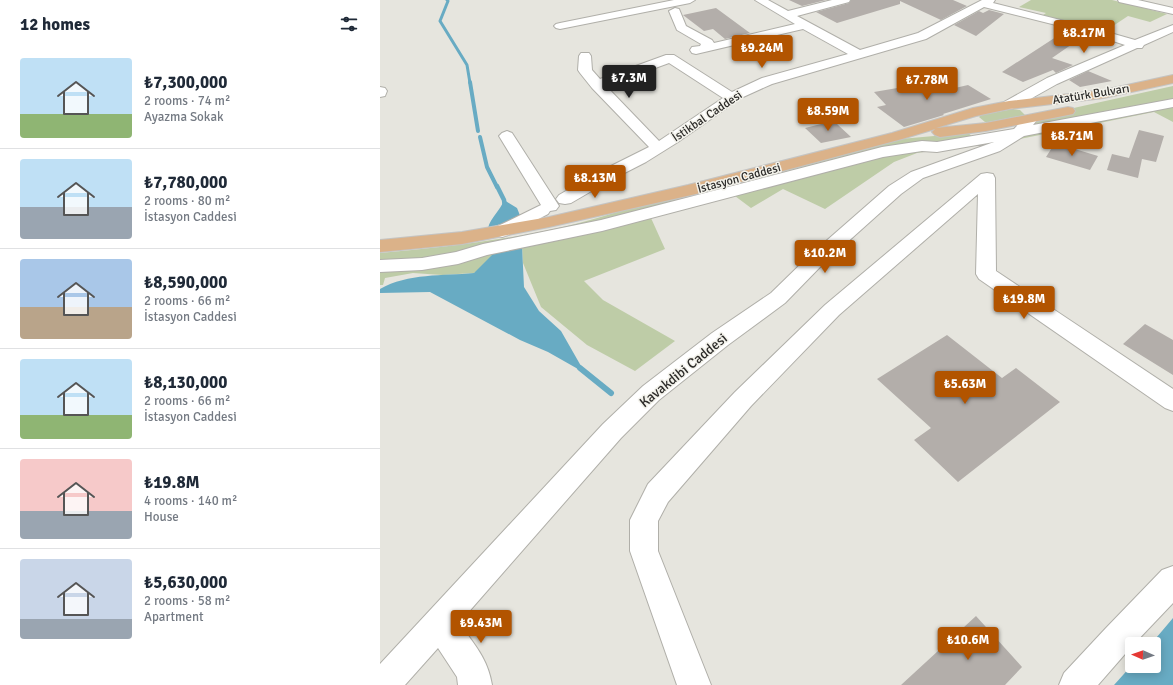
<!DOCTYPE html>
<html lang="en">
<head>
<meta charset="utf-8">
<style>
	body { margin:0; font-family:Signika,sans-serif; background:#f6f6f7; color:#1f2937; height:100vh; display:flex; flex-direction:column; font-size:15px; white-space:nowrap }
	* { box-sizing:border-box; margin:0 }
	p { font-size:13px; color:#747a83 }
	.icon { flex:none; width:22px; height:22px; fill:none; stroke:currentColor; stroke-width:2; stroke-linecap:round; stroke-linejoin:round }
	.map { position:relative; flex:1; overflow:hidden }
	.details { display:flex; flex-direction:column; background:#fff; width:380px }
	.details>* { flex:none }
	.needle { width:26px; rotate:272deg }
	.buttons { position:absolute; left:745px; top:637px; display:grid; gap:8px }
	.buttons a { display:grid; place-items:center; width:36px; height:36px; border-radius:4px; background:#fff; box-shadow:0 2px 10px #0003; font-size:20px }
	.price { position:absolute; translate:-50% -34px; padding:0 9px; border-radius:4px; background:#b25400; color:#fff; font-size:13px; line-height:26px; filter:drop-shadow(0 1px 2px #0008) }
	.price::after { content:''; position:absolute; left:50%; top:24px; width:12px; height:9px; margin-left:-6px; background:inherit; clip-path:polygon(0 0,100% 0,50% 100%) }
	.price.active { background:#222; color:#fff }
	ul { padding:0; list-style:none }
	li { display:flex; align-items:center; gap:12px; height:100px; padding:0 20px }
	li+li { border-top:1px solid #e0e1e3 }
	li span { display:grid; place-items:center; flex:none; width:112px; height:80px; border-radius:4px; color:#555 }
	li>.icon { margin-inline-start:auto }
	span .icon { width:48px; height:48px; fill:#fffc; stroke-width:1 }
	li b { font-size:17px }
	h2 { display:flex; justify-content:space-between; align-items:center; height:48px; padding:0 20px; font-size:17px }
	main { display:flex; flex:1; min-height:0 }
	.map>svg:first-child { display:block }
</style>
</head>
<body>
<main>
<section class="details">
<h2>12 homes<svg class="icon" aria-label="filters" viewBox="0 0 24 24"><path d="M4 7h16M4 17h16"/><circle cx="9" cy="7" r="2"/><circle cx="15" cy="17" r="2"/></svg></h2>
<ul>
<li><span style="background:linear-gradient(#bfe0f5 70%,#8fb573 0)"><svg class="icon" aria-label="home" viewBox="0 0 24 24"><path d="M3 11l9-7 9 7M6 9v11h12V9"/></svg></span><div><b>₺7,300,000</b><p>2 rooms · 74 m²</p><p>Ayazma Sokak</p></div></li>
<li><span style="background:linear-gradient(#bfe0f5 60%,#9aa5b1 0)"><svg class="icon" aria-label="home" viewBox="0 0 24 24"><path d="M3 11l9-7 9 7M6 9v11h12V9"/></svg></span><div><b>₺7,780,000</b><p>2 rooms · 80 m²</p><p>İstasyon Caddesi</p></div></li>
<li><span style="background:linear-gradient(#a9c7e8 60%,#b9a48a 0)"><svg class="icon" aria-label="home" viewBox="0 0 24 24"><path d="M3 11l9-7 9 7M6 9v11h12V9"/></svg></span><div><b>₺8,590,000</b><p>2 rooms · 66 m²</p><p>İstasyon Caddesi</p></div></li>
<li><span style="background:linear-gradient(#bfe0f5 70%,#8fb573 0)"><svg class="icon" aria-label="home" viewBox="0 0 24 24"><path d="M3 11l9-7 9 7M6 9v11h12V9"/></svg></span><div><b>₺8,130,000</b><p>2 rooms · 66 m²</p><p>İstasyon Caddesi</p></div></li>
<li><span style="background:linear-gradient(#f6c9c9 65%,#9aa5b1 0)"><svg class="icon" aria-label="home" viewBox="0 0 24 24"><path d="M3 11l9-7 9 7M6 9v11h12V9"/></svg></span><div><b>₺19.8M</b><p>4 rooms · 140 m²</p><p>House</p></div></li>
<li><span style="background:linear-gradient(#c9d6e8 75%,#9aa5b1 0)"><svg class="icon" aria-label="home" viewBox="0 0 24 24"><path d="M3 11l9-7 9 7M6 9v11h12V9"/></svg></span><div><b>₺5,630,000</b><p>2 rooms · 58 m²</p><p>Apartment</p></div></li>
</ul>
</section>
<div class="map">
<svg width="793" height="685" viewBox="0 0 793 685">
	<rect width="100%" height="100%" fill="#e6e5de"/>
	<!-- green -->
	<path fill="#becca7" d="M 651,0 L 732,0 L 787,14 L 770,22 L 748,16 L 724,32 L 663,15 L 666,13 L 639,7 Z
		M 793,86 L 793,122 L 774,112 L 625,142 L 662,115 Z
		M 633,109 L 640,110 L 645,115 L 609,122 L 605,122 L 599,117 L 601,115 Z
		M 588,133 L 592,136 L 581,146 L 537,153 L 514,162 L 445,209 L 403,189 L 371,208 L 351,193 L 271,218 L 285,249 L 204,281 L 223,300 L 295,341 L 255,371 L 207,345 L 161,307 L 143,263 L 142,246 L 94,273 L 62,275 L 33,273 L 5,278 L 3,285 L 0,285 L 0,253 C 79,246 165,236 240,211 L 509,140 Z"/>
	<!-- water -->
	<path fill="#68abc3" d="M 124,200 L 137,208 L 141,218 L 108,228 C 111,217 120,211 124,200 Z
		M 142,246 L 144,287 L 159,311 L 181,331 L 205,373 L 168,352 L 140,340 L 50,292 L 0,293 L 0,289 C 28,273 63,276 94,273 L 116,251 Z
		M 793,618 L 793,685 L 734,685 L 752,665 L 774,666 L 774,644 L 771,644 Z"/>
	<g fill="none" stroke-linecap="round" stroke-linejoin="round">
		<!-- stream-far3 -->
		<path stroke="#68abc3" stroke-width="3" d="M 67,0 L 68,1 L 60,21 L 87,65 L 90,83"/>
		<!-- stream-far2 -->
		<path stroke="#68abc3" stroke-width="4" d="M 90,82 L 98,131
			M 100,137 L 107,167 L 117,187"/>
		<!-- stream-far1 -->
		<path stroke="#68abc3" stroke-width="4.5" d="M 117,186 L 124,200 L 125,208"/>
		<!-- stream -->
		<path stroke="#68abc3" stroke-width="6" d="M 200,368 L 231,393"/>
	</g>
	<!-- building -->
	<path fill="#b3aeaa" d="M 409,0 L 446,0 L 422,6 Z
		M 471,0 L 573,0 L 587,6 L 561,20 L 520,1 L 520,4 L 457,23 L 436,12 L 469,3 Z
		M 336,8 L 370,33 L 345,39 L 333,29 L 324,31 L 303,15 Z
		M 609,10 L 624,14 L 596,36 L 574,25 L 599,11 L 603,13 Z
		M 679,35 L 698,40 L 672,58 L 693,65 L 676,73 L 673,70 L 643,82 L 622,72 Z
		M 708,71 L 732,81 L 700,87 L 689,80 Z
		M 558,81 L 562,81 L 575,88 L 588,85 L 611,99 L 563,114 L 564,115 L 524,127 L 497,107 L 506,105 L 494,92 Z
		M 449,122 L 454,124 L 457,124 L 471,137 L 441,143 L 425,128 Z
		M 759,130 L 784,136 L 776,162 L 762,159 L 758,178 L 727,170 L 732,154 L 749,158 Z
		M 675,143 L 718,156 L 710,170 L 666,157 Z
		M 765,324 L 793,340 L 793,375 L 743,344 Z
		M 567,335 L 622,378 L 636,368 L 680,402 L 578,482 L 534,440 L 551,428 L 497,379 Z
		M 596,616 L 642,667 L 625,685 L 521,685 Z"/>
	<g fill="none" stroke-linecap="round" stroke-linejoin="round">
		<!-- minor casing -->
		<g stroke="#b0afa9" stroke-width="2">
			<path id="minor" d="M 294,0 L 315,0 L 310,3 L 180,29 L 176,28 L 174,26 L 176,24 L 180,23 Z
				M 375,0 L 388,0 L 408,11 L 452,0 L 470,0 L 469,2 L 417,16 L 480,50 L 538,33 L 602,0 L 615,0 L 613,3 L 720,30 L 755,40 L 793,25 L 793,32 L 764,45 L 762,48 L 757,48 L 677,84 L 634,108 L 629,109 L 624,108 L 622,105 L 624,102 L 667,78 L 745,45 L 712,34 L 604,7 L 546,39 L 392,84 L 361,98 L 298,142 L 266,162 L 227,182 L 191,203 L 185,204 L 179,203 L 176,199 L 179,195 L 215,174 L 269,147 L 212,88 L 200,73 L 198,70 L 199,56 L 201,53 L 209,53 L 211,56 L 212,70 L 220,79 L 286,55 L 294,55 L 352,92 L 382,78 L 468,54 L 423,29 L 316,54 L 312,53 L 310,50 L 312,47 L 320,46 L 321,44 L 297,30 L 289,11 L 295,8 L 299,9 L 306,26 L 332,40 L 334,43 L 415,24 ZM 289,63 L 343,98 L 279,141 L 226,86 Z
				M 738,0 L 758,0 L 793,8 L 793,14 L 739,2 Z
				M 0,87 L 5,88 L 7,91 L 5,96 L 0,97 Z
				M 793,99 L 793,107 L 644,136 L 620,151 L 543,178 L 521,194 L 443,264 L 405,303 L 348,345 L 279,400 L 241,438 L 79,623 C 94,644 108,659 112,685 L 78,685 L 77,677 L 58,648 L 25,685 L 0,685 L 0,664 L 223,424 L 263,386 L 332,333 L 391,293 L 429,256 L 509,186 L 531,172 L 614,142 L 557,152 L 542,151 L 503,157 L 222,231 L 107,255 L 78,264 L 42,270 L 0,272 L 0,260 L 42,258 L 76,252 L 103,244 L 221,220 L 502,147 L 542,141 L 557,142 L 634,129 L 645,117 L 650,116 L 655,117 L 657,120 L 653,125 Z
				M 127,131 L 132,133 L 179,206 L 176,210 L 170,211 L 168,214 L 128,235 L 122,237 L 116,235 L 113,231 L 116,227 L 161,205 L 119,136 L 122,133 Z
				M 607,173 L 613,174 L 615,178 L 616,271 L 793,389 L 793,411 L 785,408 L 599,279 L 596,274 L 598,194 L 459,315 L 371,406 L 288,502 L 278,521 L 278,551 L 331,685 L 297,685 L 250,551 L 250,520 L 268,484 L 355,392 L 445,305 L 601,174 Z
				M 793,566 L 793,603 L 754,644 L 752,644 L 752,646 L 718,685 L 679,685 L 684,673 L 726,628 L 782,570 Z"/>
		</g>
		<!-- major casing -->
		<g stroke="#c4c4c3" stroke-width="2">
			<path id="major" d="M 793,75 L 793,83 L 724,98 L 629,109 L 596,116 L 556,128 L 606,123 L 688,107 L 693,108 L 695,111 L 693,114 L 688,115 L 606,131 L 560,137 L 555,135 L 552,132 L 555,129 L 522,139 L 316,194 L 169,227 L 82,244 L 0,252 L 0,240 L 82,232 L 169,217 L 308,185 L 512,133 L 593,108 L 629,101 L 724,90 Z"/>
		</g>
		<!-- minor -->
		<use href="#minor" fill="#fff" fill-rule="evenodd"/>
		<!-- major -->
		<use href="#major" fill="#dbb289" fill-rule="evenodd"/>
	</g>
	<g text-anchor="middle" stroke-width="3" stroke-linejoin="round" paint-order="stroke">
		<!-- far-street labels -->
		<g font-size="12" fill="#2c2b29" stroke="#f3f2eb">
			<text transform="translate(711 94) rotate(-9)" y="4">Atatürk Bulvarı</text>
			<text transform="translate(327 116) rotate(-34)" y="4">İstikbal Caddesi</text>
			<text transform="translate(359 178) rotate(-15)" y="4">İstasyon Caddesi</text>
		</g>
		<!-- street labels -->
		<g font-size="14" fill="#2c2b29" stroke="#f3f2eb">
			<text transform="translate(303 370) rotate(-39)" y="5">Kavakdibi Caddesi</text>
		</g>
	</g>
</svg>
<div class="buttons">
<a><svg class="needle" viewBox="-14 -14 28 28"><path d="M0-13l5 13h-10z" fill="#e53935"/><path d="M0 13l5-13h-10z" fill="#747a83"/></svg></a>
</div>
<b class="price" style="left:704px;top:54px">₺8.17M</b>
<b class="price" style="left:382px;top:69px">₺9.24M</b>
<b class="price active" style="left:249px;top:99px">₺7.3M</b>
<b class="price" style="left:547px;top:101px">₺7.78M</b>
<b class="price" style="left:448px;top:132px">₺8.59M</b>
<b class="price" style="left:692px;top:157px">₺8.71M</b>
<b class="price" style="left:215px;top:199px">₺8.13M</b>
<b class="price" style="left:445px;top:274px">₺10.2M</b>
<b class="price" style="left:644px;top:320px">₺19.8M</b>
<b class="price" style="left:585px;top:405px">₺5.63M</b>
<b class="price" style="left:101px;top:644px">₺9.43M</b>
<b class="price" style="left:588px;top:661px">₺10.6M</b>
</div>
</main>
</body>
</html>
